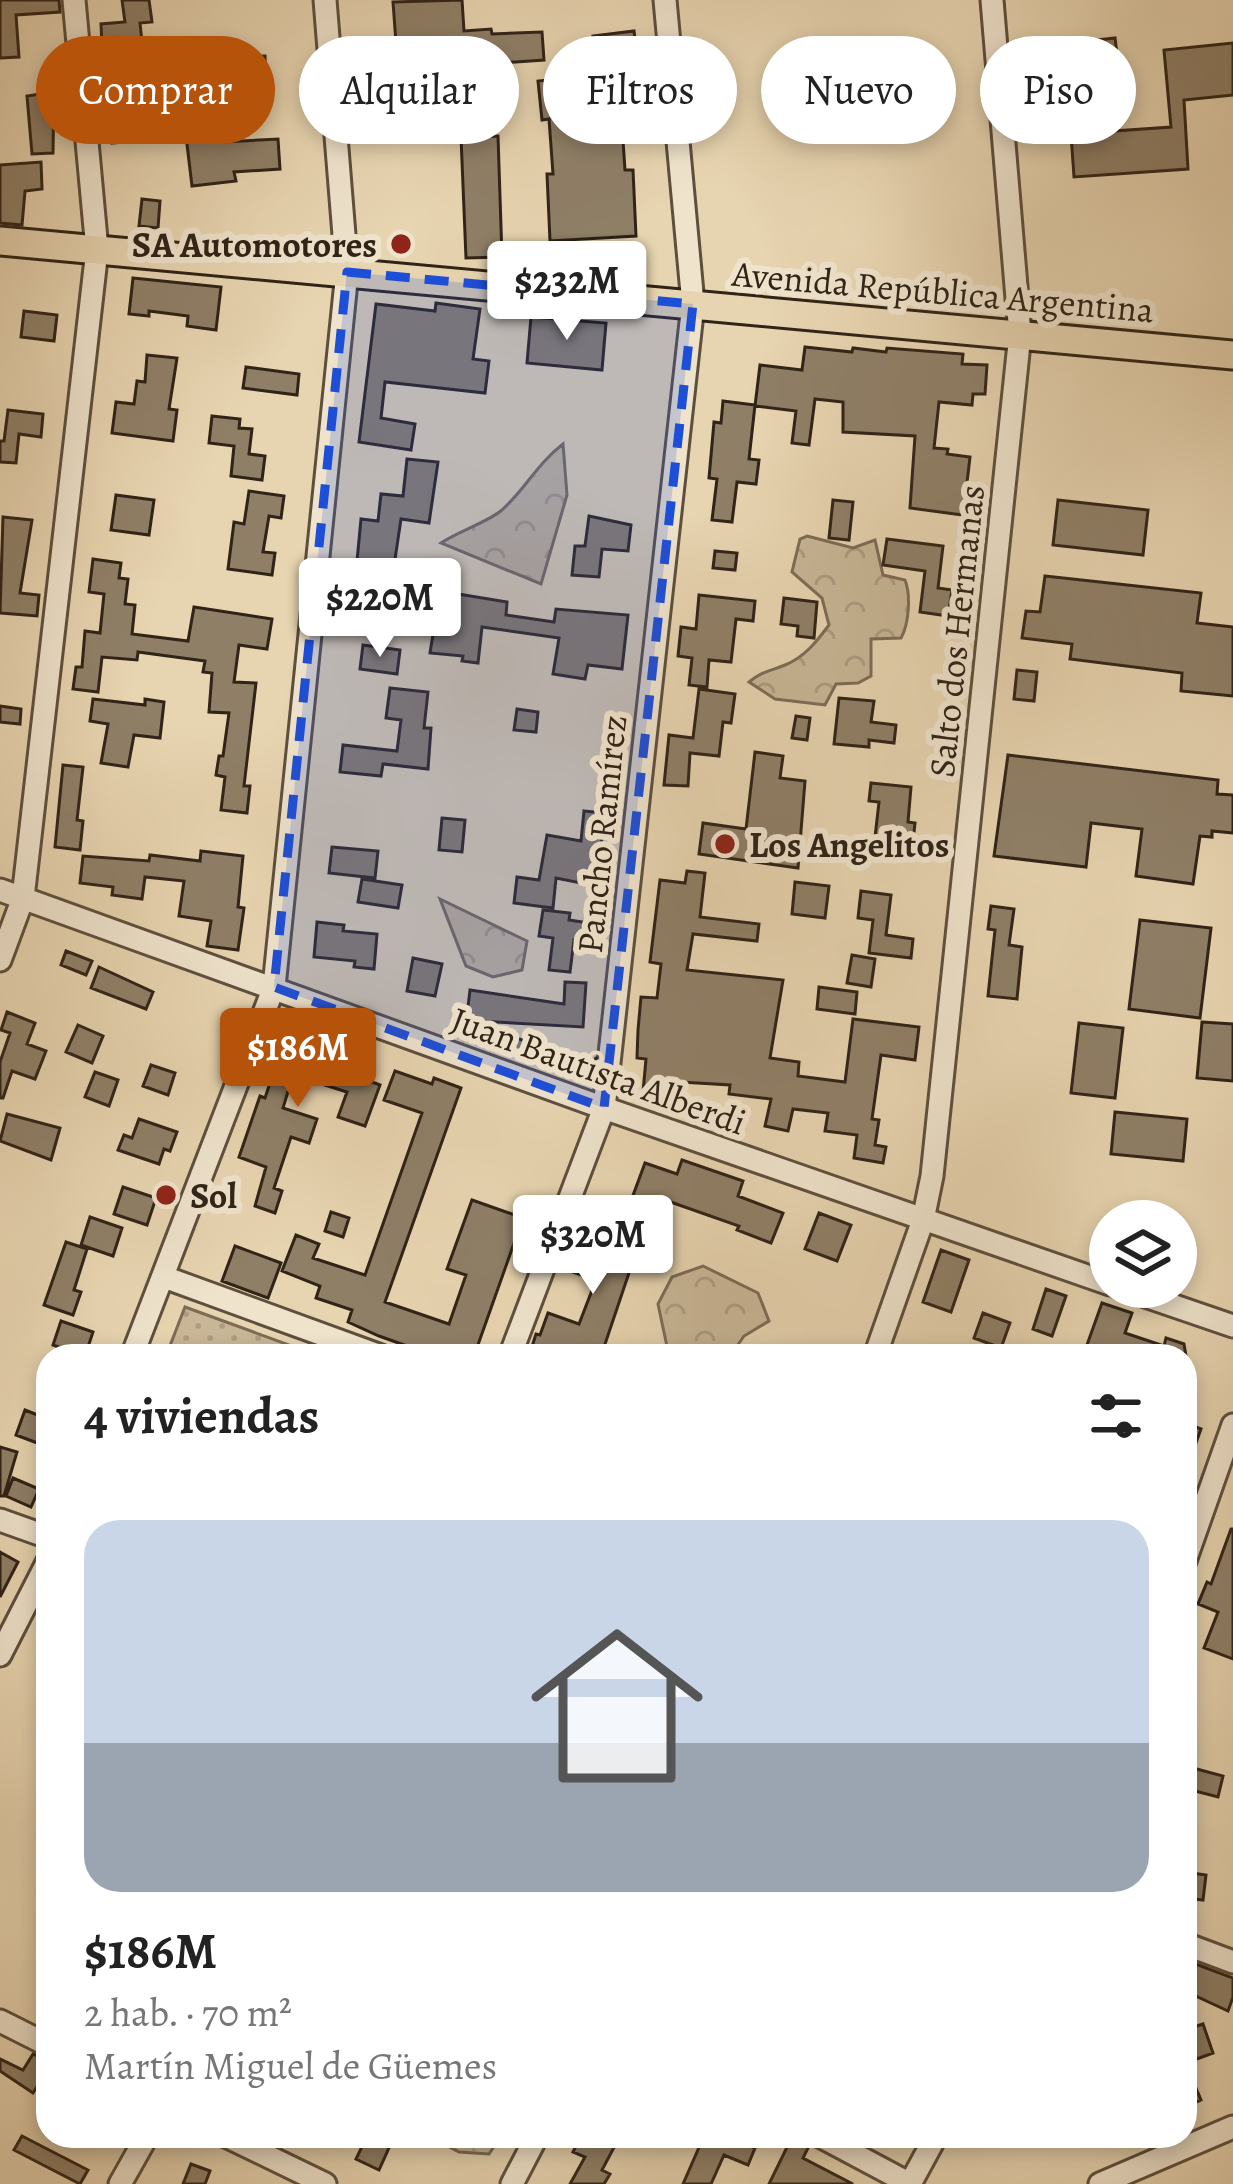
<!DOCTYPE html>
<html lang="es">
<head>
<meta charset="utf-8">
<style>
	body { margin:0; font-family:Alegreya,serif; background:#f6f6f6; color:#222; height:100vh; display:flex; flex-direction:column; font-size:45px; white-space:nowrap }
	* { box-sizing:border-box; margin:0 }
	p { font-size:39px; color:#767676 }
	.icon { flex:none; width:66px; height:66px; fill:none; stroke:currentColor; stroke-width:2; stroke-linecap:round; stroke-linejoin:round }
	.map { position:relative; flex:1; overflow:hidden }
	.sheet { position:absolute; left:36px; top:1344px; width:1161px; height:804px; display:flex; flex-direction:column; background:#fff; border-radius:36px; box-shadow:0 6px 18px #0003 }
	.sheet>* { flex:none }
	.banner { position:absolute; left:36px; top:36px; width:1161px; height:108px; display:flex; gap:24px }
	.controls { position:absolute; left:1089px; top:1200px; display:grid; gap:24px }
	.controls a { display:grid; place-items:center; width:108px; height:108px; border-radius:50%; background:#fff; box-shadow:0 6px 18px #0003; font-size:60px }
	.price { position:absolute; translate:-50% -102px; padding:0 27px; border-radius:12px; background:#fff; color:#222; font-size:39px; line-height:78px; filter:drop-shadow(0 3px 6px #0008) }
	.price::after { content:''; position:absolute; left:50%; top:72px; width:36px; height:27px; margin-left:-18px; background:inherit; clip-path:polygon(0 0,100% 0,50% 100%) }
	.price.on { background:#b45309; color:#fff }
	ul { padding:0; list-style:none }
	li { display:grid; align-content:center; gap:24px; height:636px; padding:0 48px }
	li+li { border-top:3px solid #e0e0e0 }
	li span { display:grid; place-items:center; height:372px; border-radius:36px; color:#555 }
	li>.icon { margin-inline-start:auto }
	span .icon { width:216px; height:216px; fill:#fffc; stroke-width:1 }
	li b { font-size:51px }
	h2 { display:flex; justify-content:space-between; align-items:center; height:144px; padding:0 48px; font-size:51px }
	.pill { padding:0 42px; border-radius:54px; background:#fff; box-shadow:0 6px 18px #0003; font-size:42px; line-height:108px }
	.pill.on { background:#b45309; color:#fff }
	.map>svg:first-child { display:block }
</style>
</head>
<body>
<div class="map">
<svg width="1233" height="2184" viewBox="0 0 1233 2184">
	<defs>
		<pattern id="forest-crowns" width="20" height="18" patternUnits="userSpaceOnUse" patternTransform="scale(3)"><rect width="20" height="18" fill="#c8b696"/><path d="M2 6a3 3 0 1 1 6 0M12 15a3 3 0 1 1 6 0" fill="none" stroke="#ac9c81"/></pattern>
		<pattern id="park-dots" width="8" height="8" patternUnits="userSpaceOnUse" patternTransform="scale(3)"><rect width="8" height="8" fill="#c8b696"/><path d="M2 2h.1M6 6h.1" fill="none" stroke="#ac9c81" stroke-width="1.8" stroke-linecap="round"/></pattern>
	</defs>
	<rect width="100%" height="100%" fill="#e7d4b0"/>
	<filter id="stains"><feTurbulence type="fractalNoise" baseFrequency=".00167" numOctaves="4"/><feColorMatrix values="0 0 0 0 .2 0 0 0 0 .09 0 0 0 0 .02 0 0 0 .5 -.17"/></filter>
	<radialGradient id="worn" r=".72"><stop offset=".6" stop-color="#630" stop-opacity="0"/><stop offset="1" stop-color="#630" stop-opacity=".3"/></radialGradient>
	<!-- forest -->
	<path fill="url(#forest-crowns)" stroke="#7c6c56" stroke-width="3" d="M 563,444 L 567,495 L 541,584 L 441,543 C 459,531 488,522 502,510 C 526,488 537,464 563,444 Z
		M 807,536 L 853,548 L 875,540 L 883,575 L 905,580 C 911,595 909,624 901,638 L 871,639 L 871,676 L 858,683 L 836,684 L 825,705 L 775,699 L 749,682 C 762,671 771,671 785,665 C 805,657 817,641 829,625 L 822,598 L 792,572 L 800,539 Z
		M 440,899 L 527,941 L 522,970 L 493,977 L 466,966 Z
		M 703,1266 L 758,1293 L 769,1321 L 744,1336 L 730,1356 L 669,1356 L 658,1304 L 672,1277 Z
		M 429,2136 L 501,2136 L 489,2154 L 459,2152 Z"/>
	<!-- park -->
	<path fill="url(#park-dots)" stroke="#7c6c56" stroke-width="3" d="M 185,1307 L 319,1356 L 166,1356 Z"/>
	<!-- building -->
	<path fill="#8f7f67" stroke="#302317" stroke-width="3" d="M 0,0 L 59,0 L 60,12 L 16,15 L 19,57 L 0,58 Z
		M 122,0 L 149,0 L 152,22 L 140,23 L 144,61 L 97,66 L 95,48 L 102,47 L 101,24 L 125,22 Z
		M 462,0 L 464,31 L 491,29 L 492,34 L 542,32 L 544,60 L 398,70 L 393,2 Z
		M 634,31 L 637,53 L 623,54 L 629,110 L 621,111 L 625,170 L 633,170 L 636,236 L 550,241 L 547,174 L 553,174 L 549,119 L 542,120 L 538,81 L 597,75 L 593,36 Z
		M 1115,38 L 1119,70 L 1048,79 L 1044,46 Z
		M 1233,43 L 1233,95 L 1184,100 L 1188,169 L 1074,177 L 1071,134 L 1171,127 L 1164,50 Z
		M 265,56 L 266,89 L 229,90 L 228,58 Z
		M 54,92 L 53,153 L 32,154 L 27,96 Z
		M 220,101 L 224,142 L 278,139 L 280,169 L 234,172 L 236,181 L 192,186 L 186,136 L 112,143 L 110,112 Z
		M 453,106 L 453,113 L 464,113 L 464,134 L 410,133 L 409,118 L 423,118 L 423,107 Z
		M 498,136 L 502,257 L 466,258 L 461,137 Z
		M 41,162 L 42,189 L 25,191 L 22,225 L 0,223 L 0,165 Z
		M 142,199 L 160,201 L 158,228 L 139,226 Z
		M 133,278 L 221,287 L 216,330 L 187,326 L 188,316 L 149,311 L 149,316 L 129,314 Z
		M 436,303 L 480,309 L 473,359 L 489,361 L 485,393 L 385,382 L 381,418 L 415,424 L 411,450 L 359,442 L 376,304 L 435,311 Z
		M 24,311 L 57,315 L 54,341 L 21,337 Z
		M 531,317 L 606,323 L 602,370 L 527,363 Z
		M 805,347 L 852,352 L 853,348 L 886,352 L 887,348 L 963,354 L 962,364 L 987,365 L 985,394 L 973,394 L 972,405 L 939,402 L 934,448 L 948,449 L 947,454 L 970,457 L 966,491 L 972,492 L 970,516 L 910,508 L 915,436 L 843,432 L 843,402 L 815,399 L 809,445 L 792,443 L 796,411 L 755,406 L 760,365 L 802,370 Z
		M 147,355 L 177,358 L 169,409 L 177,410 L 173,441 L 112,433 L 116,402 L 134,404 L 137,381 L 145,382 Z
		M 246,367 L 299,374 L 297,395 L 243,388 Z
		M 723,401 L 755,405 L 749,459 L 759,460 L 756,484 L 737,482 L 732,522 L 712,520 L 717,479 L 709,478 L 714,422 L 721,423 Z
		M 8,410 L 43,414 L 41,437 L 19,434 L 16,463 L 0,462 L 0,441 L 4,441 Z
		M 212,416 L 240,419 L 239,428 L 252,429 L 249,454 L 265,456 L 262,480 L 231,476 L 234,446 L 209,443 Z
		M 407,459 L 438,462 L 429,523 L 401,519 L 390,593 L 395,593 L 392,617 L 360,612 L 364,583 L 355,582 L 361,519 L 378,521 L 381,494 L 403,496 Z
		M 249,491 L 284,496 L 281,518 L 269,516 L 263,552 L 275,553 L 272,575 L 228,569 L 234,522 L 244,524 Z
		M 116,495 L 154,500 L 149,535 L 111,530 Z
		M 833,500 L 853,502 L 849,540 L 829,538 Z
		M 1058,500 L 1148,510 L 1143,555 L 1053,545 Z
		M 589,516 L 631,525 L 628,551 L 602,549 L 599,577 L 572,575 L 575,546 L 585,546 Z
		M 3,517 L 32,520 L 20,593 L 39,595 L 37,616 L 0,613 Z
		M 887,539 L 943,546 L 938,588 L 952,590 L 948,616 L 920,612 L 925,571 L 883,565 Z
		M 715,551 L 737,553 L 735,570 L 713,568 Z
		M 93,559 L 121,563 L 119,578 L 128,579 L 125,604 L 135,605 L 132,634 L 188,641 L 194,607 L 272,619 L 267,649 L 239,645 L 234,682 L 256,683 L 244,786 L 250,786 L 247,813 L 221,810 L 225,777 L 216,775 L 219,756 L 223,756 L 229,713 L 209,712 L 212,673 L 203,672 L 205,661 L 138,652 L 137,660 L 102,657 L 98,692 L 73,689 L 76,667 L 82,667 L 85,631 L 100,633 L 104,594 L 89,592 Z
		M 1045,576 L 1201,593 L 1197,623 L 1233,627 L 1233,696 L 1181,691 L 1182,673 L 1070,659 L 1072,644 L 1022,638 L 1026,611 L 1040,612 Z
		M 440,591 L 507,602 L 506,615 L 554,622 L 556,609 L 628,615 L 622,669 L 588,665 L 585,679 L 553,674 L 559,638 L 482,627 L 478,663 L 462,661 L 463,656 L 430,653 Z
		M 699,595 L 755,601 L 753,621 L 736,619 L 731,662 L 709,660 L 707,687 L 689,685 L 692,658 L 678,656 L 681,627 L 696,629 Z
		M 784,598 L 817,602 L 814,638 L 797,636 L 798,626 L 781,624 Z
		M 363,645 L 400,650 L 397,674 L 360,669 Z
		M 1017,670 L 1037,672 L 1034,701 L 1014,699 Z
		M 390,688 L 428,692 L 424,728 L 431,728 L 428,769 L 383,764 L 381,776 L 340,772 L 343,745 L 397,751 L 401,720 L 386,718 Z
		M 699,689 L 735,694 L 731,723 L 723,722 L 719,756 L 690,753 L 688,786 L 664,785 L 669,735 L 693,738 Z
		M 839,698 L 874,701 L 871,722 L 896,725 L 894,743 L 869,740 L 869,747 L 834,744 Z
		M 93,699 L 145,705 L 145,699 L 164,702 L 160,738 L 134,735 L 128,767 L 101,763 L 108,724 L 90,721 Z
		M 0,706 L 21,709 L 20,724 L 0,722 Z
		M 517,709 L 538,712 L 536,732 L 514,730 Z
		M 796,716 L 810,718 L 807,740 L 792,738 Z
		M 755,752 L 783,756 L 780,778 L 805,781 L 798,868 L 699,854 L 703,823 L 746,829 Z
		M 1008,755 L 1218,780 L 1217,794 L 1233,795 L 1233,833 L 1212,831 L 1212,837 L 1200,836 L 1193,884 L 1136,876 L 1142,829 L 1091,823 L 1086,867 L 994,856 Z
		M 63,765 L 83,767 L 77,820 L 83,821 L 80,850 L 55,847 Z
		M 871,783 L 911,787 L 908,822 L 915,823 L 912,851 L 874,846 L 879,802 L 869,801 Z
		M 584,811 L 605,813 L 596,886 L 556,878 L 553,908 L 514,903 L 517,877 L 539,880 L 547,835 L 581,841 Z
		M 442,818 L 465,820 L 462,852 L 439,850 Z
		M 332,847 L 378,851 L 375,878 L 329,873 Z
		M 201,851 L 243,856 L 238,907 L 244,908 L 238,950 L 207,946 L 211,921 L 179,916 L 184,881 L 145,877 L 142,899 L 112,895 L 113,887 L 80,883 L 83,856 L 149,861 L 150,855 L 200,861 Z
		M 687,871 L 705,873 L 700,917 L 759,924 L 757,941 L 693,934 L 687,970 L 783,980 L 770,1058 L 799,1062 L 798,1076 L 845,1082 L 853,1019 L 919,1027 L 915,1060 L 881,1055 L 872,1119 L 879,1120 L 875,1145 L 886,1147 L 883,1163 L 854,1158 L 857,1135 L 825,1131 L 828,1113 L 793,1109 L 788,1131 L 765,1126 L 771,1099 L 729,1094 L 730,1085 L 664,1081 L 662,1104 L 642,1103 L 646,1059 L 637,1058 L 638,1030 L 641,997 L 657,998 L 661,964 L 650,962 L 660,880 L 685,883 Z
		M 362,879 L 402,885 L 398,908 L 358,902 Z
		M 795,882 L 829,886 L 825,918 L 792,914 Z
		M 861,891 L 891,895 L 886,935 L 913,939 L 911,958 L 869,953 L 873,920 L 858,918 Z
		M 991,906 L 1014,909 L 1009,945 L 1022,947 L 1017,999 L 988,996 L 995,930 L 988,929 Z
		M 543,910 L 570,913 L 569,920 L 596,924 L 594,943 L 574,940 L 570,972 L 549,970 L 553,938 L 539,936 Z
		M 1140,920 L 1211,928 L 1200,1018 L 1129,1009 Z
		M 317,922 L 344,925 L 343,931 L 377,934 L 374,969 L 354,967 L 355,961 L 314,957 Z
		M 66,951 L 92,961 L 86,975 L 61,965 Z
		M 852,955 L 875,959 L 871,987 L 847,983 Z
		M 413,958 L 442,964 L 435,996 L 407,991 Z
		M 99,967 L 153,992 L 146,1009 L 91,988 Z
		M 565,982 L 586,983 L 583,1027 L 477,1021 L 541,1048 L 536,1061 L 493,1043 L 464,1040 L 470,990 L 564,1004 Z
		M 819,987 L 857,992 L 855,1014 L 817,1009 Z
		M 7,1012 L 35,1023 L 27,1044 L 46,1051 L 35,1079 L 12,1071 L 3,1098 L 0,1098 L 0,1062 L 10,1033 L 1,1030 Z
		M 1202,1022 L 1233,1024 L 1233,1081 L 1197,1078 Z
		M 295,1023 L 319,1031 L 312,1053 L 334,1060 L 332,1067 L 380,1085 L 365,1126 L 338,1117 L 347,1092 L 293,1075 L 283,1108 L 317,1119 L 309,1143 L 291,1137 L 274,1188 L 282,1191 L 275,1213 L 255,1206 L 266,1167 L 239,1157 L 260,1096 L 265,1098 L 271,1080 L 276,1082 Z
		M 1079,1023 L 1123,1028 L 1115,1098 L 1071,1093 Z
		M 78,1025 L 103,1036 L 92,1063 L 66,1052 Z
		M 151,1065 L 175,1073 L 168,1095 L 143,1086 Z
		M 395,1071 L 432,1084 L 434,1078 L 461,1088 L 385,1302 L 449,1324 L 466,1275 L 447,1269 L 472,1200 L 523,1218 L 474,1356 L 435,1356 L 379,1336 L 348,1322 L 352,1310 L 316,1298 L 320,1286 L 282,1271 L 296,1235 L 319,1244 L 313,1258 L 365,1275 L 422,1113 L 384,1100 Z
		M 95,1072 L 118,1080 L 109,1106 L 85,1097 Z
		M 1115,1112 L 1187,1119 L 1183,1161 L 1111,1154 Z
		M 7,1114 L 60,1128 L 51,1160 L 0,1141 Z
		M 139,1119 L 177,1132 L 170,1151 L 164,1149 L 159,1164 L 118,1150 L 124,1135 L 132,1138 Z
		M 682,1160 L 743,1181 L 738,1196 L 783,1213 L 771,1243 L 737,1230 L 739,1226 L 662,1199 L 657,1211 L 631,1201 L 645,1163 L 677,1174 Z
		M 123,1187 L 156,1198 L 147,1225 L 114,1214 Z
		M 331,1212 L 349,1218 L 343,1237 L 325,1231 Z
		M 819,1213 L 851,1225 L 837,1261 L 805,1249 Z
		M 90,1217 L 122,1228 L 113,1256 L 81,1245 Z
		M 605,1225 L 646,1238 L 638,1263 L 633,1261 L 601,1356 L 529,1356 L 536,1334 L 540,1335 L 548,1313 L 579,1324 L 596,1280 L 564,1269 L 573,1244 L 596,1252 Z
		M 66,1242 L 87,1249 L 74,1290 L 81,1292 L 73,1315 L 44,1305 Z
		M 235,1246 L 281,1263 L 268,1298 L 222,1281 Z
		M 941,1250 L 969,1260 L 951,1312 L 923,1302 Z
		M 1046,1289 L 1066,1296 L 1052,1336 L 1033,1329 Z
		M 1102,1303 L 1132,1313 L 1125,1333 L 1164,1346 L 1166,1338 L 1184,1344 L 1186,1356 L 1083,1356 Z
		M 983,1313 L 1010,1323 L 1001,1348 L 974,1338 Z
		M 61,1321 L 93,1332 L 85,1356 L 53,1345 Z
		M 25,1410 L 48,1419 L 48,1447 L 16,1435 Z
		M 1185,1423 L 1201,1429 L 1187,1468 L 1185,1468 Z
		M 0,1447 L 17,1452 L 4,1496 L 0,1496 Z
		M 13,1478 L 39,1489 L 31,1507 L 6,1496 Z
		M 1231,1529 L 1233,1529 L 1233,1659 L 1204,1648 L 1218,1612 L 1198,1604 L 1207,1582 L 1211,1584 Z
		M 0,1552 L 18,1562 L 0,1597 Z
		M 1193,1768 L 1223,1776 L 1218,1797 L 1187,1789 Z
		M 1185,1872 L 1206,1875 L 1203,1900 L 1185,1898 Z
		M 1193,1963 L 1233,1978 L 1233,1997 L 1228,2011 L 1185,1991 Z
		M 1203,2024 L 1213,2053 L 1194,2060 L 1185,2030 Z
		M 33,2054 L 48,2060 L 48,2070 L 33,2093 L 0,2071 L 0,2059 L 23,2070 Z
		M 1185,2062 L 1201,2100 L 1185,2107 Z
		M 22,2136 L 88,2170 L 80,2184 L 14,2150 Z
		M 367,2136 L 392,2141 L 379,2170 L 356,2159 Z
		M 581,2136 L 620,2136 L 602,2170 L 610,2174 L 604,2184 L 570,2184 L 585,2157 L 573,2152 Z
		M 704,2136 L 725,2136 L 755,2148 L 748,2165 L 724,2155 L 711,2184 L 683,2184 Z
		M 792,2137 L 809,2146 L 803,2158 L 853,2184 L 769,2184 Z
		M 191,2164 L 210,2171 L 205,2184 L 183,2184 Z"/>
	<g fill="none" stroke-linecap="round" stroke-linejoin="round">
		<!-- minor casing -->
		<g stroke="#5e4f3d" stroke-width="27">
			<path id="minor" d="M 0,890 L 604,1108 L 1110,1284
				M 0,960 L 23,898 L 97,250 L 74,0
				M 164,1277 L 381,1356
				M 1119,1287 L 1233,1326
				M 132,1356 L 274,987 L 347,272 L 325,0
				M 510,1356 L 604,1108 L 693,304 L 665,0
				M 875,1356 L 923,1220 L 932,1176 L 1020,334 L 992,0
				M 0,1520 L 48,1537
				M 1185,1561 L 1233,1425
				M 0,1655 L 48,1561
				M 1185,1944 L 1233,1962
				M 0,2021 L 48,2045
				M 226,2136 L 325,2184
				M 820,2136 L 910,2184
				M 120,2184 L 147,2136
				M 512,2184 L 537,2136
				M 910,2184 L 936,2136
				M 1100,2184 L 1233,2127"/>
		</g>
		<!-- major casing -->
		<g stroke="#302317" stroke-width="33">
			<path id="major" d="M 0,241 L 1233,355"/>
		</g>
		<!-- minor -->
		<use href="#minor" stroke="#efe3cc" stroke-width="21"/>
		<!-- major -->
		<use href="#major" stroke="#e7d4b0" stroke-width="27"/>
	</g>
	<!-- marked area -->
	<path fill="#1d4ed8" fill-opacity="0.2" stroke="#1d4ed8" stroke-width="9" stroke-dasharray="24 15" stroke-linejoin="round" d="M 347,272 L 693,304 L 604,1108 L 274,987 Z"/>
	<!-- markers -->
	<g fill="#8f2418" stroke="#efe3cc" stroke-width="4.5">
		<circle cx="401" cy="244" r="12"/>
		<circle cx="725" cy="844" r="12"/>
		<circle cx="166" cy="1195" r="12"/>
	</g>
	<g text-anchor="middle" stroke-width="12" stroke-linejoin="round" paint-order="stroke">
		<!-- poi labels -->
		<g font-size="36" font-weight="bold" fill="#302317" stroke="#efe3cc" text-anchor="start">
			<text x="377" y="257" text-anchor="end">SA Automotores</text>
			<text x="749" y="857">Los Angelitos</text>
			<text x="190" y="1208">Sol</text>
		</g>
		<!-- street labels -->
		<g font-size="36" fill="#302317" stroke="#efe3cc">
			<text transform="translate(943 291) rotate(5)" y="13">Avenida República Argentina</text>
			<text transform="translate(956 631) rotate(-84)" y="13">Salto dos Hermanas</text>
			<text transform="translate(601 834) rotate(-84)" y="13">Pancho Ramírez</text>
			<text transform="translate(599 1070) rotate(20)" y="13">Juan Bautista Alberdi</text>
		</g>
	</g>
	<rect width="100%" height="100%" filter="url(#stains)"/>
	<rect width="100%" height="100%" fill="url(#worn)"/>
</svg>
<div class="controls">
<a><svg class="icon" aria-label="layers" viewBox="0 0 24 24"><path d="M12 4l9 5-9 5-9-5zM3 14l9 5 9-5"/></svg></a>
</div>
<b class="price" style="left:567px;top:343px">$232M</b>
<b class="price" style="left:380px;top:660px">$220M</b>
<b class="price on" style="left:298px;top:1110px">$186M</b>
<b class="price" style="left:593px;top:1297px">$320M</b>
<div class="banner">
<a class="pill on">Comprar</a>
<a class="pill">Alquilar</a>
<a class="pill">Filtros</a>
<a class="pill">Nuevo</a>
<a class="pill">Piso</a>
</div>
<section class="sheet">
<h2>4 viviendas<svg class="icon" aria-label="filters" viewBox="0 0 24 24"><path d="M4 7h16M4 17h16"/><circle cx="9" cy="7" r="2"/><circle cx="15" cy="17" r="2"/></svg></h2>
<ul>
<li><span style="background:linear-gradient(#c9d6e8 60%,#9aa5b1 0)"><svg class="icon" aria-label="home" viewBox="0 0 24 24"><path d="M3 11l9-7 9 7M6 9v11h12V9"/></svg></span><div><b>$186M</b><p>2 hab. · 70 m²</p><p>Martín Miguel de Güemes</p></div></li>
</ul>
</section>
</div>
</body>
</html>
